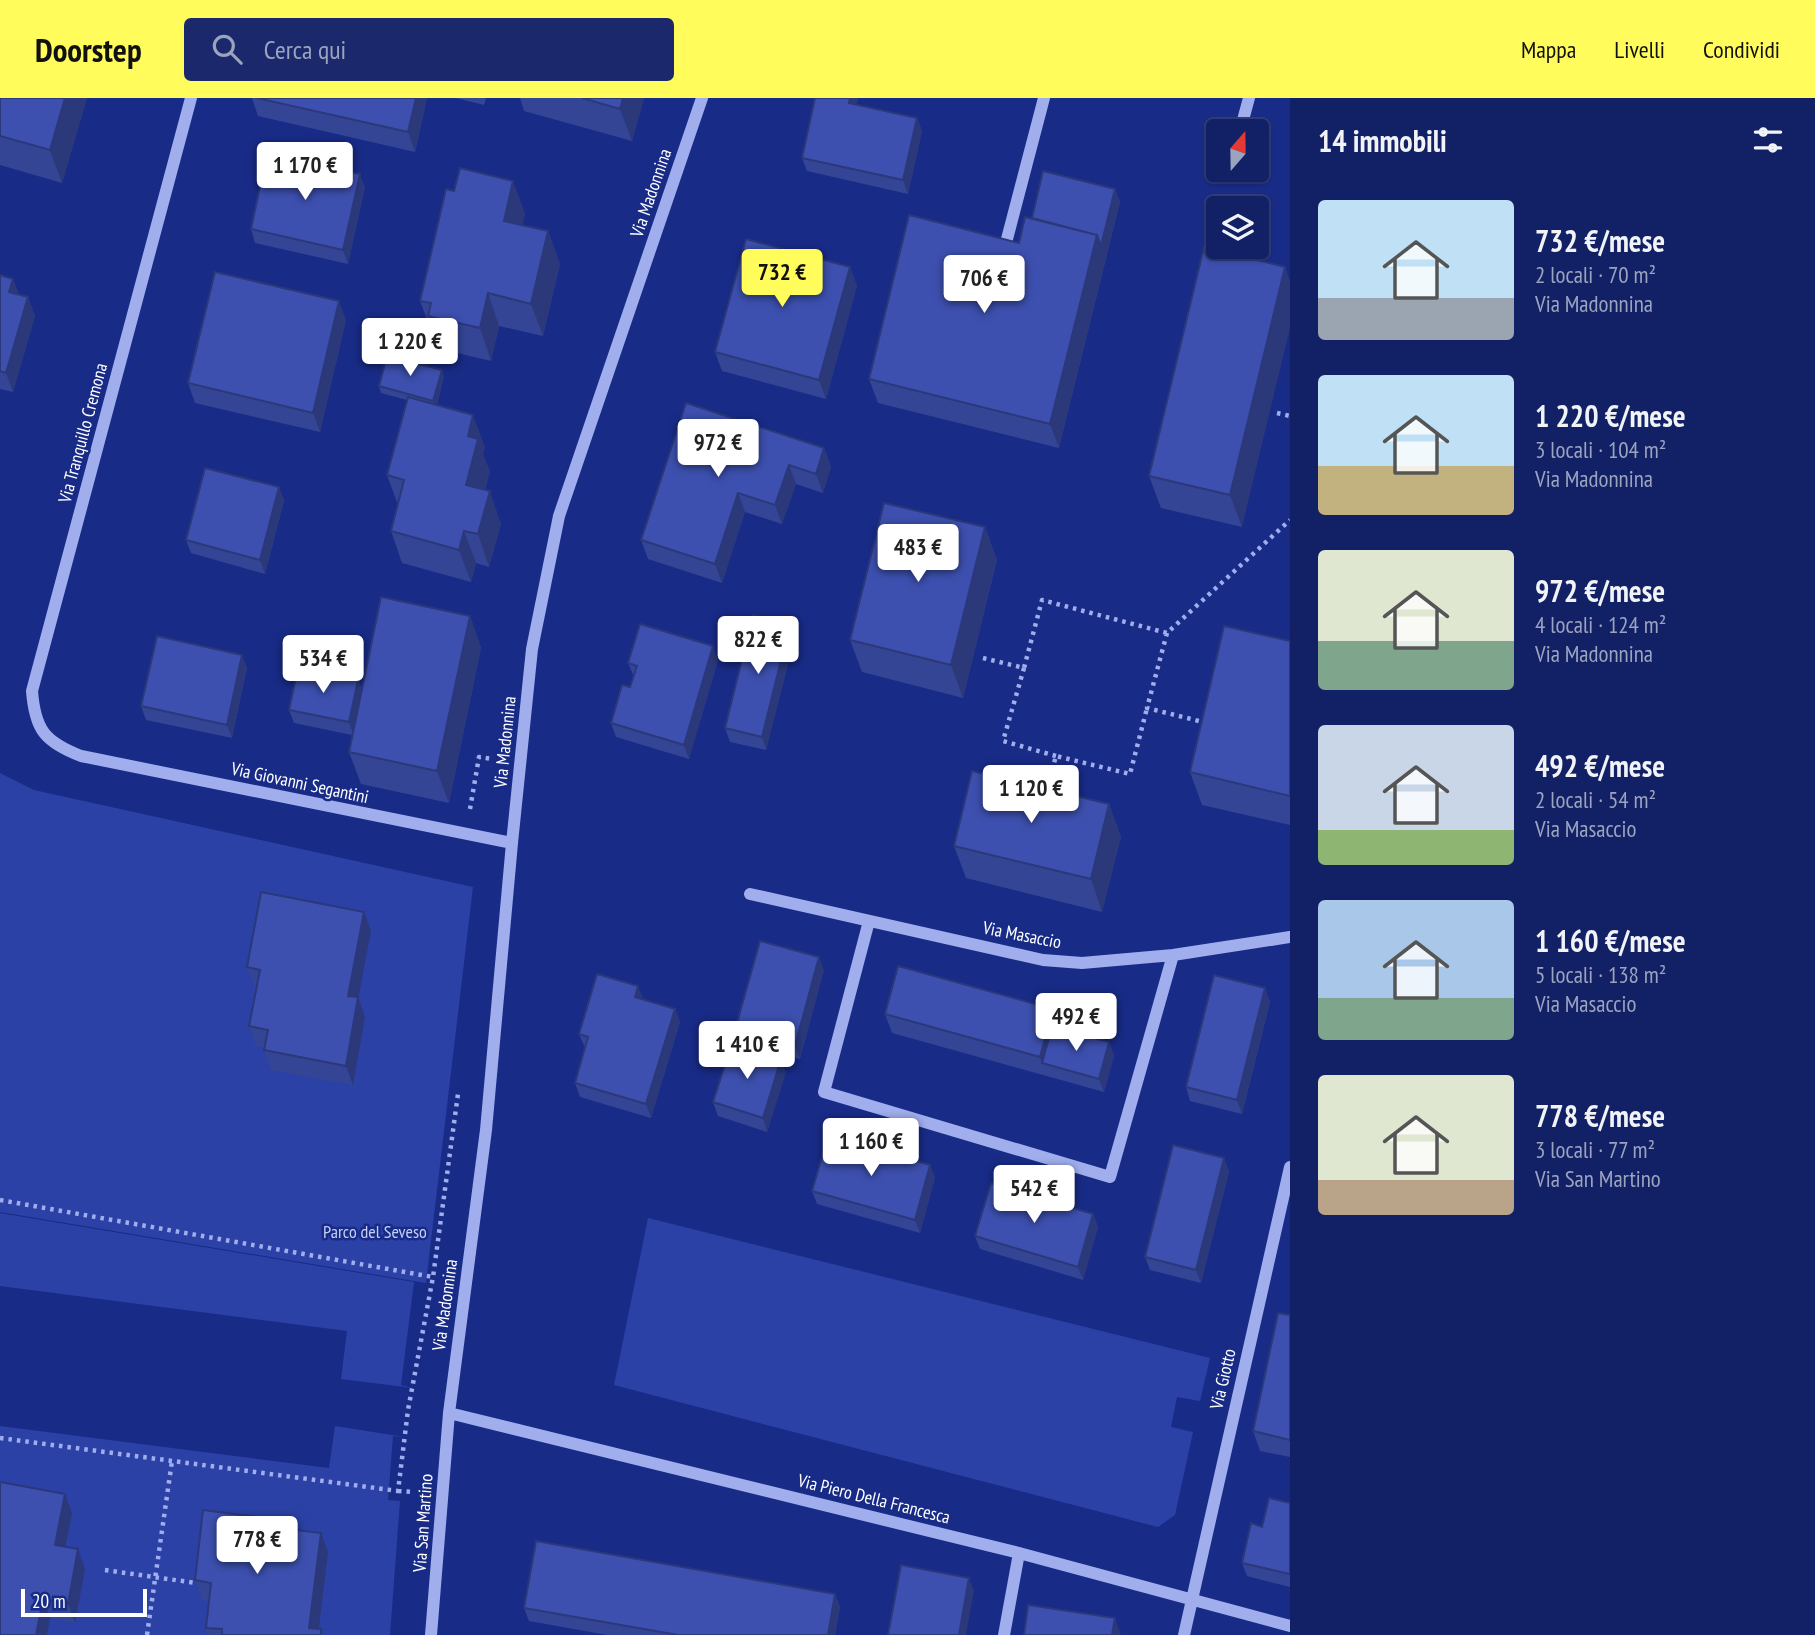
<!DOCTYPE html>
<html lang="it">
<head>
<meta charset="utf-8">
<style>
	body { margin:0; font-family:"PT Sans Narrow",sans-serif; background:#1b286b; color:#f1f3f6; height:100vh; display:flex; flex-direction:column; font-size:26px; white-space:nowrap }
	* { box-sizing:border-box; margin:0 }
	p { font-size:23px; color:#9ca3bf }
	.icon { flex:none; width:38px; height:38px; fill:none; stroke:currentColor; stroke-width:2; stroke-linecap:round; stroke-linejoin:round }
	.map { position:relative; flex:1; overflow:hidden }
	.panel { display:flex; flex-direction:column; background:#122065; width:525px }
	.panel>* { flex:none }
	.needle { width:46px; rotate:20deg }
	.controls { position:absolute; left:1206px; top:21px; display:grid; gap:14px }
	.controls a { display:grid; place-items:center; width:63px; height:63px; border-radius:7px; background:#122065; box-shadow:0 2px 5px #0004,0 0 0 2px #313e79; font-size:35px }
	.scale { position:absolute; left:21px; bottom:18px; width:126px; box-sizing:border-box; padding-left:7px; border:4px solid #fff; border-top:0; font-size:19px; line-height:24px; white-space:nowrap; color:#fff; -webkit-text-stroke:5px #182b87; paint-order:stroke }
	.price { position:absolute; translate:-50% -60px; padding:0 16px; border-radius:7px; background:#fff; color:#222; font-size:23px; line-height:46px; filter:drop-shadow(0 2px 4px #0008) }
	.price::after { content:''; position:absolute; left:50%; top:42px; width:21px; height:16px; margin-left:-10px; background:inherit; clip-path:polygon(0 0,100% 0,50% 100%) }
	.price.current { background:#fffc5c; color:#111 }
	ul { padding:0; list-style:none }
	li { display:flex; align-items:center; gap:21px; height:175px; padding:0 28px }
	li span { display:grid; place-items:center; flex:none; width:196px; height:140px; border-radius:7px; color:#555 }
	li>.icon { margin-inline-start:auto }
	span .icon { width:84px; height:84px; fill:#fffc; stroke-width:1 }
	li b { font-size:30px }
	h2 { display:flex; justify-content:space-between; align-items:center; height:84px; padding:0 28px; font-size:30px }
	header { display:flex; align-items:center; gap:42px; box-sizing:border-box; height:98px; padding:0 35px; background:#fffc5c; color:#111 }
	header strong { font-size:33px }
	nav { display:flex; gap:38px; margin-inline-start:auto; font-size:24px }
	.search { width:490px; height:63px; background:#1b286b; display:flex; align-items:center; gap:18px; box-sizing:border-box; padding:0 24px; border-radius:7px; color:#9ca3bf; font-size:26px }
	main { display:flex; flex:1; min-height:0 }
	.map>svg:first-child { display:block }
</style>
</head>
<body>
<header>
<strong>Doorstep</strong>
<div class="search"><svg class="icon" aria-label="search" viewBox="0 0 24 24"><circle cx="10" cy="10" r="6"/><path d="M15 15l6 6"/></svg>Cerca qui</div>
<nav><a>Mappa</a><a>Livelli</a><a>Condividi</a></nav>
</header>
<main>
<div class="map">
<svg width="1290" height="1537" viewBox="0 0 1290 1537">
	<rect width="100%" height="100%" fill="#182b87"/>
	<!-- green -->
	<path fill="#2b41a6" d="M 0,675 L 34,692 L 473,789 L 426,1185 L 0,1114 Z
		M 0,1115 L 414,1184 L 401,1287 L 413,1290 L 341,1281 L 347,1233 L 0,1188 Z
		M 648,1120 L 1210,1260 L 1200,1303 L 1177,1299 L 1171,1329 L 1193,1334 L 1175,1417 L 1158,1429 L 614,1287 Z
		M 0,1328 L 329,1370 L 335,1328 L 405,1339 L 393,1338 L 388,1402 L 400,1403 L 390,1537 L 0,1537 Z"/>
	<g fill="none" stroke-linecap="round" stroke-linejoin="round">
		<!-- path -->
		<path stroke="#a0aeed" stroke-width="4.5" stroke-dasharray="3.5 5" stroke-linecap="butt" d="M 1277,315 L 1290,318
			M 1167,535 L 1147,610 L 1207,625
			M 983,560 L 1024,570 L 1042,502 L 1167,535 L 1290,422
			M 1024,570 L 1003,643 L 1056,658
			M 1045,697 L 1056,658 L 1130,676 L 1147,610
			M 470,711 L 479,659 L 492,661
			M 0,1102 L 433,1179
			M 0,1340 L 398,1393 L 408,1312 L 433,1179 L 458,996
			M 398,1393 L 414,1394
			M 105,1472 L 196,1485
			M 147,1537 L 172,1363"/>
		<!-- minor -->
		<path stroke="#a0aeed" stroke-width="12" d="M 191,0 L 32,593 C 35,632 45,644 81,658 L 512,745
			M 1240,33 L 1249,0
			M 1007,141 L 1044,0
			M 750,796 L 1043,862 L 1082,865 L 1173,857 L 1290,839
			M 869,823 L 824,994 L 1110,1079 L 1173,857
			M 449,1315 L 1019,1455 L 1290,1528
			M 431,1537 L 449,1315 L 486,1032 L 512,745 L 532,551 L 559,418 L 702,0
			M 1004,1537 L 1019,1455
			M 1184,1537 L 1290,1069"/>
	</g>
	<!-- wall -->
	<path fill="#344596" d="M 0,0 L 87,0 L 62,85 L 0,67 Z
		M 252,0 L 427,0 L 415,54 L 258,18 Z
		M 456,0 L 486,0 L 484,7 Z
		M 520,0 L 644,0 L 632,43 L 524,13 Z
		M 815,0 L 858,0 L 856,7 L 917,20 L 922,33 L 908,96 L 807,73 L 802,60 Z
		M 365,89 L 348,166 L 255,145 L 251,131 Z
		M 1115,91 L 1120,104 L 1059,350 L 878,305 L 869,281 L 1019,145 L 1032,120 Z
		M 525,115 L 522,128 L 548,133 L 560,166 L 543,238 L 499,228 L 491,263 L 440,251 L 434,236 L 432,235 L 420,203 Z
		M 1204,149 L 1242,429 L 1161,410 L 1149,378 Z
		M 850,169 L 857,188 L 826,301 L 722,273 L 715,254 Z
		M 0,177 L 13,181 L 19,197 L 28,199 L 35,218 L 13,294 L 0,291 Z
		M 346,222 L 320,334 L 195,305 L 188,285 Z
		M 444,278 L 437,307 L 485,349 L 483,356 L 490,374 L 485,392 L 501,426 L 489,469 L 476,465 L 471,484 L 402,465 L 391,433 L 398,407 L 387,377 L 407,302 L 381,295 L 379,288 Z
		M 686,305 L 824,350 L 831,369 L 823,395 L 796,386 L 782,426 L 745,414 L 722,485 L 648,461 L 641,442 Z
		M 279,389 L 284,403 L 265,476 L 191,455 L 186,442 Z
		M 985,429 L 997,462 L 963,600 L 862,574 L 850,542 Z
		M 470,518 L 481,550 L 449,705 L 361,686 L 349,654 L 352,637 L 294,625 L 289,612 L 358,582 L 362,592 Z
		M 790,526 L 795,539 L 766,652 L 730,644 L 725,630 Z
		M 1290,543 L 1290,727 L 1202,707 L 1190,674 Z
		M 718,562 L 689,661 L 616,639 L 611,625 L 630,589 L 634,579 L 628,565 Z
		M 247,570 L 232,640 L 146,622 L 141,608 Z
		M 1109,706 L 1121,739 L 1102,814 L 966,780 L 954,748 Z
		M 371,833 L 358,899 L 365,919 L 353,987 L 271,972 L 264,952 L 264,949 L 256,948 L 249,928 L 257,889 L 254,888 L 247,869 Z
		M 824,872 L 800,961 L 740,945 L 735,932 Z
		M 1265,890 L 1270,904 L 1242,1016 L 1190,1003 L 1186,989 Z
		M 643,901 L 675,911 L 680,924 L 651,1020 L 580,999 L 575,985 L 585,950 L 579,936 Z
		M 1053,911 L 1060,931 L 1109,944 L 1114,958 L 1104,994 L 892,935 L 885,916 Z
		M 786,974 L 767,1034 L 718,1018 L 713,1004 Z
		M 1224,1060 L 1229,1074 L 1201,1185 L 1150,1172 L 1145,1159 Z
		M 930,1067 L 935,1080 L 920,1135 L 817,1106 L 812,1093 Z
		M 1093,1116 L 1098,1129 L 1083,1182 L 980,1151 L 975,1138 Z
		M 1290,1217 L 1290,1359 L 1260,1353 L 1253,1333 Z
		M 1290,1405 L 1290,1489 L 1247,1478 L 1242,1465 L 1262,1429 Z
		M 72,1415 L 65,1449 L 85,1471 L 75,1525 L 50,1520 L 0,1537 Z
		M 265,1420 L 269,1429 L 328,1454 L 318,1531 L 323,1537 L 208,1537 L 206,1530 L 209,1503 L 202,1502 L 195,1482 Z
		M 835,1496 L 840,1509 L 835,1537 L 607,1537 L 529,1523 L 524,1510 Z"/>
	<!-- shaded-wall -->
	<path fill="#2b387a" d="M 65,0 L 87,0 L 62,85 L 50,52 Z
		M 416,0 L 427,0 L 415,54 L 408,34 Z
		M 623,0 L 644,0 L 632,43 L 620,11 Z
		M 850,0 L 858,0 L 854,18 L 849,5 Z
		M 917,20 L 922,33 L 908,96 L 903,82 Z
		M 360,76 L 365,89 L 348,166 L 343,152 Z
		M 513,83 L 525,115 L 516,156 L 504,123 Z
		M 1115,91 L 1120,104 L 1059,350 L 1050,326 L 1097,137 Z
		M 548,133 L 560,166 L 543,238 L 531,206 Z
		M 850,169 L 857,188 L 826,301 L 819,282 Z
		M 1285,169 L 1290,183 L 1290,230 L 1242,429 L 1230,397 Z
		M 13,181 L 20,200 L 9,194 Z
		M 488,195 L 499,228 L 491,263 L 480,230 Z
		M 28,199 L 35,218 L 13,294 L 6,275 Z
		M 339,203 L 346,222 L 320,334 L 313,315 Z
		M 442,272 L 444,278 L 436,310 L 433,303 Z
		M 473,317 L 485,349 L 483,356 L 490,374 L 477,419 L 466,387 L 468,338 Z
		M 824,350 L 831,369 L 823,395 L 816,376 Z
		M 789,367 L 796,386 L 782,426 L 775,407 Z
		M 279,389 L 284,403 L 265,476 L 260,462 Z
		M 490,393 L 501,426 L 489,469 L 478,436 Z
		M 738,395 L 745,414 L 722,485 L 715,466 Z
		M 985,429 L 997,462 L 963,600 L 951,567 Z
		M 464,433 L 476,465 L 471,484 L 459,452 Z
		M 470,518 L 481,550 L 449,705 L 437,673 Z
		M 790,526 L 795,539 L 766,652 L 762,639 Z
		M 713,548 L 718,562 L 689,661 L 684,647 Z
		M 242,557 L 247,570 L 232,640 L 227,627 Z
		M 358,582 L 363,595 L 354,638 L 349,624 Z
		M 1109,706 L 1121,739 L 1102,814 L 1091,781 Z
		M 364,814 L 371,833 L 355,917 L 348,898 Z
		M 819,859 L 824,872 L 800,961 L 795,948 Z
		M 638,888 L 643,901 L 635,899 Z
		M 1265,890 L 1270,904 L 1242,1016 L 1237,1002 Z
		M 358,899 L 365,919 L 353,987 L 346,968 Z
		M 675,911 L 680,924 L 651,1020 L 646,1006 Z
		M 1053,911 L 1060,930 L 1050,967 L 1042,965 L 1040,959 Z
		M 1109,944 L 1114,958 L 1104,994 L 1099,981 Z
		M 781,961 L 786,974 L 767,1034 L 763,1020 Z
		M 1224,1060 L 1229,1074 L 1201,1185 L 1196,1172 Z
		M 930,1067 L 935,1080 L 920,1135 L 915,1122 Z
		M 1093,1116 L 1098,1129 L 1083,1182 L 1078,1169 Z
		M 65,1396 L 72,1415 L 62,1467 L 55,1447 Z
		M 321,1435 L 328,1454 L 318,1537 L 309,1530 Z
		M 78,1451 L 85,1471 L 75,1525 L 68,1506 Z
		M 969,1480 L 974,1493 L 966,1537 L 959,1537 Z
		M 835,1496 L 840,1509 L 835,1537 L 828,1537 Z
		M 43,1501 L 50,1520 L 47,1537 L 36,1537 Z
		M 1115,1520 L 1121,1537 L 1112,1537 Z"/>
	<!-- building -->
	<path fill="#3d50af" stroke="#2b387a" stroke-width="2" d="M 0,0 L 65,0 L 50,52 L 0,38 Z
		M 257,0 L 416,0 L 408,34 Z
		M 582,0 L 623,0 L 620,11 Z
		M 815,0 L 850,0 L 849,5 L 917,20 L 903,82 L 802,60 Z
		M 267,56 L 360,76 L 343,152 L 251,131 Z
		M 460,70 L 513,83 L 504,123 L 548,133 L 531,206 L 488,195 L 480,230 L 428,218 L 431,205 L 420,203 L 446,91 L 454,93 Z
		M 1043,73 L 1115,91 L 1101,148 L 1097,137 L 1032,120 Z
		M 909,117 L 1019,145 L 1025,119 L 1097,137 L 1050,326 L 869,281 Z
		M 746,141 L 850,169 L 819,282 L 715,254 Z
		M 1204,149 L 1285,169 L 1230,397 L 1149,378 Z
		M 215,174 L 339,203 L 313,315 L 188,285 Z
		M 0,177 L 13,181 L 9,194 L 28,199 L 6,275 L 0,273 Z
		M 387,258 L 442,272 L 433,303 L 379,288 Z
		M 408,299 L 473,317 L 468,338 L 478,341 L 466,387 L 490,393 L 478,436 L 464,433 L 459,452 L 391,433 L 404,382 L 387,377 Z
		M 686,305 L 824,350 L 816,376 L 789,367 L 775,407 L 738,395 L 715,466 L 641,442 Z
		M 205,370 L 279,389 L 260,462 L 186,442 Z
		M 884,405 L 985,429 L 951,567 L 850,542 Z
		M 381,499 L 470,518 L 437,673 L 349,654 Z
		M 753,517 L 790,526 L 762,639 L 725,630 Z
		M 640,526 L 713,548 L 684,647 L 611,625 L 622,587 L 630,589 L 637,568 L 628,565 Z
		M 1224,528 L 1290,543 L 1290,698 L 1190,674 Z
		M 157,538 L 242,557 L 227,627 L 141,608 Z
		M 298,569 L 358,582 L 349,624 L 289,612 Z
		M 972,673 L 1109,706 L 1091,781 L 954,748 Z
		M 261,794 L 364,814 L 348,898 L 358,899 L 346,968 L 264,952 L 268,932 L 249,928 L 260,872 L 247,869 Z
		M 760,843 L 819,859 L 795,948 L 735,932 Z
		M 898,868 L 1053,911 L 1040,959 L 885,916 Z
		M 597,876 L 638,888 L 635,899 L 675,911 L 646,1006 L 575,985 L 588,939 L 579,936 Z
		M 1214,877 L 1265,890 L 1237,1002 L 1186,989 Z
		M 1052,929 L 1109,944 L 1099,981 L 1042,965 Z
		M 732,945 L 781,961 L 763,1020 L 713,1004 Z
		M 828,1038 L 930,1067 L 915,1122 L 812,1093 Z
		M 1173,1047 L 1224,1060 L 1196,1172 L 1145,1159 Z
		M 991,1085 L 1093,1116 L 1078,1169 L 975,1138 Z
		M 1278,1215 L 1290,1217 L 1290,1342 L 1253,1333 Z
		M 0,1384 L 65,1396 L 55,1447 L 78,1451 L 68,1506 L 43,1501 L 36,1537 L 0,1537 Z
		M 1269,1400 L 1290,1405 L 1290,1476 L 1242,1465 L 1251,1425 L 1262,1429 Z
		M 203,1412 L 265,1420 L 264,1428 L 321,1435 L 309,1530 L 321,1531 L 321,1537 L 222,1537 L 222,1531 L 206,1530 L 211,1485 L 195,1482 Z
		M 536,1443 L 835,1496 L 828,1537 L 678,1537 L 524,1510 Z
		M 901,1467 L 969,1480 L 959,1537 L 888,1537 Z
		M 1028,1507 L 1115,1520 L 1112,1537 L 1024,1537 Z"/>
	<g text-anchor="middle" stroke-width="5" stroke-linejoin="round" paint-order="stroke">
		<!-- street labels -->
		<g font-size="18" fill="#fff" stroke="#182b87">
			<text transform="translate(651 95) rotate(-71)" y="6">Via Madonnina</text>
			<text transform="translate(83 335) rotate(-75)" y="6">Via Tranquillo Cremona</text>
			<text transform="translate(505 644) rotate(-84)" y="6">Via Madonnina</text>
			<text transform="translate(300 685) rotate(12)" y="6">Via Giovanni Segantini</text>
			<text transform="translate(1022 837) rotate(11)" y="6">Via Masaccio</text>
			<text transform="translate(445 1207) rotate(-82)" y="6">Via Madonnina</text>
			<text transform="translate(1223 1281) rotate(-77)" y="6">Via Giotto</text>
			<text transform="translate(874 1401) rotate(14)" y="6">Via Piero Della Francesca</text>
			<text transform="translate(423 1425) rotate(-86)" y="6">Via San Martino</text>
		</g>
		<!-- park labels -->
		<g font-size="18" fill="#c5cffa" stroke="#182b87">
			<text x="375" y="1140">Parco del Seveso</text>
		</g>
	</g>
</svg>
<div class="controls">
<a><svg class="needle" viewBox="-14 -14 28 28"><path d="M0-13l5 13h-10z" fill="#e53935"/><path d="M0 13l5-13h-10z" fill="#9ca3bf"/></svg></a>
<a><svg class="icon" aria-label="layers" viewBox="0 0 24 24"><path d="M12 4l9 5-9 5-9-5zM3 14l9 5 9-5"/></svg></a>
</div>
<div class="scale">20 m</div>
<b class="price" style="left:305px;top:104px">1 170 €</b>
<b class="price current" style="left:782px;top:211px">732 €</b>
<b class="price" style="left:984px;top:217px">706 €</b>
<b class="price" style="left:410px;top:280px">1 220 €</b>
<b class="price" style="left:718px;top:381px">972 €</b>
<b class="price" style="left:918px;top:486px">483 €</b>
<b class="price" style="left:758px;top:578px">822 €</b>
<b class="price" style="left:323px;top:597px">534 €</b>
<b class="price" style="left:1031px;top:727px">1 120 €</b>
<b class="price" style="left:1076px;top:955px">492 €</b>
<b class="price" style="left:747px;top:983px">1 410 €</b>
<b class="price" style="left:871px;top:1080px">1 160 €</b>
<b class="price" style="left:1034px;top:1127px">542 €</b>
<b class="price" style="left:257px;top:1478px">778 €</b>
</div>
<section class="panel">
<h2>14 immobili<svg class="icon" aria-label="filters" viewBox="0 0 24 24"><path d="M4 7h16M4 17h16"/><circle cx="9" cy="7" r="2"/><circle cx="15" cy="17" r="2"/></svg></h2>
<ul>
<li><span style="background:linear-gradient(#bfe0f5 70%,#9aa5b1 0)"><svg class="icon" aria-label="home" viewBox="0 0 24 24"><path d="M3 11l9-7 9 7M6 9v11h12V9"/></svg></span><div><b>732 €/mese</b><p>2 locali · 70 m²</p><p>Via Madonnina</p></div></li>
<li><span style="background:linear-gradient(#bfe0f5 65%,#c2b280 0)"><svg class="icon" aria-label="home" viewBox="0 0 24 24"><path d="M3 11l9-7 9 7M6 9v11h12V9"/></svg></span><div><b>1 220 €/mese</b><p>3 locali · 104 m²</p><p>Via Madonnina</p></div></li>
<li><span style="background:linear-gradient(#dfe7d0 65%,#7fa58c 0)"><svg class="icon" aria-label="home" viewBox="0 0 24 24"><path d="M3 11l9-7 9 7M6 9v11h12V9"/></svg></span><div><b>972 €/mese</b><p>4 locali · 124 m²</p><p>Via Madonnina</p></div></li>
<li><span style="background:linear-gradient(#c9d6e8 75%,#8fb573 0)"><svg class="icon" aria-label="home" viewBox="0 0 24 24"><path d="M3 11l9-7 9 7M6 9v11h12V9"/></svg></span><div><b>492 €/mese</b><p>2 locali · 54 m²</p><p>Via Masaccio</p></div></li>
<li><span style="background:linear-gradient(#a9c7e8 70%,#7fa58c 0)"><svg class="icon" aria-label="home" viewBox="0 0 24 24"><path d="M3 11l9-7 9 7M6 9v11h12V9"/></svg></span><div><b>1 160 €/mese</b><p>5 locali · 138 m²</p><p>Via Masaccio</p></div></li>
<li><span style="background:linear-gradient(#dfe7d0 75%,#b9a48a 0)"><svg class="icon" aria-label="home" viewBox="0 0 24 24"><path d="M3 11l9-7 9 7M6 9v11h12V9"/></svg></span><div><b>778 €/mese</b><p>3 locali · 77 m²</p><p>Via San Martino</p></div></li>
</ul>
</section>
</main>
</body>
</html>
